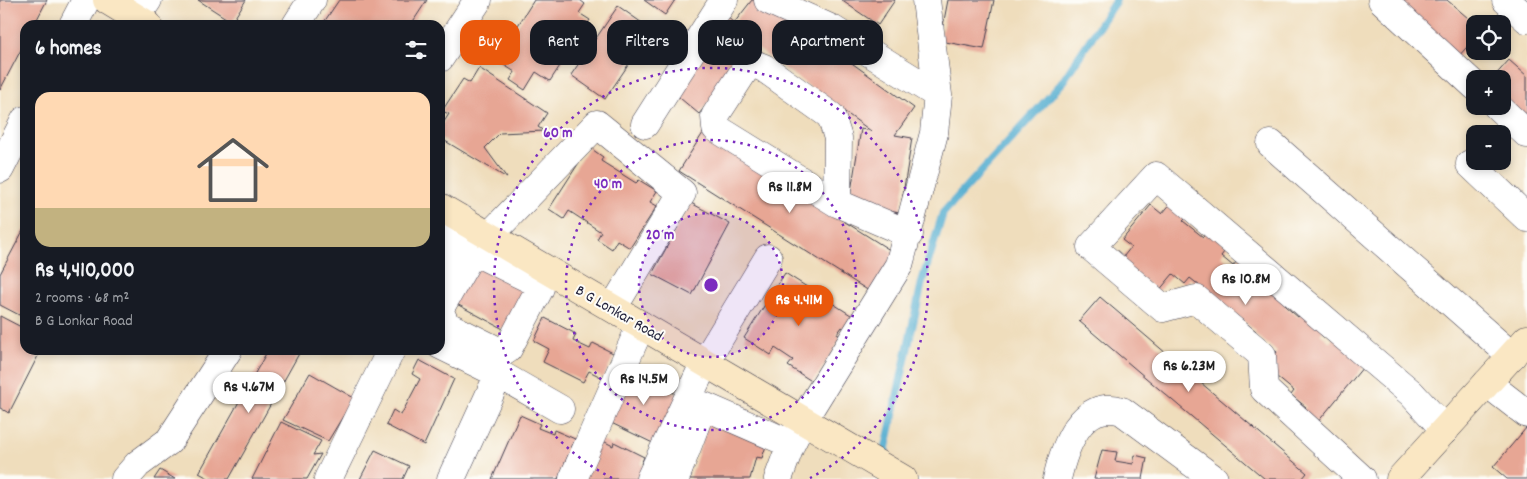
<!DOCTYPE html>
<html lang="en">
<head>
<meta charset="utf-8">
<style>
	body { margin:0; font-family:Dekko,sans-serif; background:#20242c; color:#f1f3f6; height:100vh; display:flex; flex-direction:column; font-size:19px; white-space:nowrap }
	* { box-sizing:border-box; margin:0 }
	p { font-size:16px; color:#9ea1a6 }
	.icon { flex:none; width:28px; height:28px; fill:none; stroke:currentColor; stroke-width:2; stroke-linecap:round; stroke-linejoin:round }
	.map { position:relative; flex:1; overflow:hidden }
	.drawer { position:absolute; left:20px; top:20px; width:425px; height:335px; display:flex; flex-direction:column; background:#171b24; border-radius:15px; box-shadow:0 2px 8px #0003 }
	.drawer>* { flex:none }
	.banner { position:absolute; left:460px; top:20px; width:475px; height:45px; display:flex; gap:10px }
	.controls { position:absolute; left:1466px; top:15px; display:grid; gap:10px }
	.controls a { display:grid; place-items:center; width:45px; height:45px; border-radius:10px; background:#171b24; box-shadow:0 2px 8px #0003; font-size:25px }
	.price { position:absolute; translate:-50% -42px; padding:0 11px; border-radius:18px; background:#fff; color:#222; font-size:16px; line-height:32px; filter:drop-shadow(0 1px 2px #0008) }
	.price::after { content:''; position:absolute; left:50%; top:30px; width:15px; height:11px; margin-left:-8px; background:inherit; clip-path:polygon(0 0,100% 0,50% 100%) }
	.price.on { background:#ea580c; color:#fff }
	ul { padding:0; list-style:none }
	li { display:grid; align-content:center; gap:10px; height:265px; padding:0 15px }
	li span { display:grid; place-items:center; height:155px; border-radius:15px; color:#555 }
	li>.icon { margin-inline-start:auto }
	span .icon { width:90px; height:90px; fill:#fffc; stroke-width:1 }
	li b { font-size:21px }
	h2 { display:flex; justify-content:space-between; align-items:center; height:60px; padding:0 15px; font-size:21px }
	.tag { padding:0 18px; border-radius:15px; background:#171b24; box-shadow:0 2px 8px #0003; font-size:18px; line-height:45px }
	.tag.on { background:#ea580c; color:#fff }
	.map>svg:first-child { display:block }
</style>
</head>
<body>
<div class="map">
<svg width="1527" height="479" viewBox="0 0 1527 479">
	<rect width="100%" height="100%" fill="#fdfcf7"/>
	<filter id="ink" filterUnits="userSpaceOnUse"><feTurbulence type="fractalNoise" baseFrequency=".02" numOctaves="2"/><feDisplacementMap in="SourceGraphic" scale="10" xChannelSelector="R" yChannelSelector="G"/><feConvolveMatrix kernelMatrix="1 2 1 2 8 2 1 2 1" color-interpolation-filters="sRGB"/></filter>
	<filter id="wash" filterUnits="userSpaceOnUse"><feTurbulence type="fractalNoise" baseFrequency=".0096" numOctaves="4" result="noise"/><feDisplacementMap in="SourceGraphic" scale="20" xChannelSelector="R" yChannelSelector="G"/><feGaussianBlur stdDeviation="1.12" result="paint"/><feColorMatrix in="noise" values="0 0 0 0 0 0 0 0 0 0 0 0 0 0 0 0 0 1.4 0 .05"/><feComposite in="paint" operator="in"/></filter>
	<g filter="url(#wash)">
		<rect width="100%" height="100%" fill="#efddbc"/>
		<g fill="none" stroke-linecap="round" stroke-linejoin="round">
			<!-- stream -->
			<path stroke="#51accf" stroke-width="8" d="M 883,461 L 922,282 L 943,213 L 1061,84 L 1116,0"/>
		</g>
		<g id="blocks">
			<!-- building -->
			<path fill="#e7a694" d="M 0,0 L 47,0 L 34,25 L 25,25 L 25,42 L 0,90 Z
				M 198,0 L 246,0 L 232,22 Z
				M 339,0 L 427,0 L 412,23 L 416,25 L 322,25 Z
				M 534,0 L 580,0 L 585,4 L 579,13 L 590,20 L 550,81 L 536,72 L 525,90 L 510,80 L 515,72 L 496,60 Z
				M 644,0 L 675,0 L 665,15 Z
				M 752,0 L 762,0 L 777,9 L 914,108 L 895,135 L 912,138 L 900,213 L 849,204 L 861,129 L 871,131 L 754,46 L 699,114 L 668,88 L 726,16 L 734,23 Z
				M 841,0 L 895,0 L 878,25 Z
				M 948,0 L 994,0 L 984,49 L 940,41 Z
				M 1391,0 L 1447,0 L 1475,24 L 1475,38 L 1457,58 Z
				M 618,6 L 652,30 L 605,99 L 571,75 Z
				M 1509,60 L 1527,76 L 1527,118 L 1502,96 L 1502,79 L 1492,79 Z
				M 479,68 L 547,113 L 538,127 L 544,131 L 500,133 L 485,148 L 507,178 L 440,138 L 440,128 L 449,114 L 442,111 L 463,79 L 470,83 Z
				M 703,133 L 901,257 L 877,296 L 679,171 Z
				M 589,147 L 603,157 L 601,161 L 636,183 L 639,180 L 657,191 L 650,202 L 657,206 L 630,248 L 617,240 L 612,249 L 597,239 L 601,232 L 569,211 L 564,219 L 549,209 Z
				M 1172,202 L 1189,215 L 1183,221 L 1203,237 L 1208,230 L 1228,247 L 1221,256 L 1233,266 L 1240,257 L 1251,266 L 1245,272 L 1258,283 L 1264,276 L 1291,298 L 1285,306 L 1298,317 L 1305,309 L 1326,327 L 1320,334 L 1330,342 L 1336,335 L 1368,361 L 1317,423 L 1302,411 L 1306,407 L 1291,395 L 1294,391 L 1265,367 L 1277,352 L 1254,333 L 1256,331 L 1190,278 L 1185,284 L 1173,274 L 1158,292 L 1120,261 L 1131,247 L 1122,240 L 1151,205 L 1162,214 Z
				M 691,203 L 730,224 L 692,295 L 652,274 Z
				M 25,227 L 25,318 L 0,305 L 0,274 Z
				M 474,254 L 533,285 L 507,331 L 451,301 Z
				M 785,273 L 854,317 L 846,330 L 842,327 L 837,334 L 842,337 L 813,382 L 788,366 L 793,360 L 775,348 L 771,355 L 744,338 Z
				M 1100,297 L 1307,473 L 1302,479 L 1265,479 L 1079,321 Z
				M 0,316 L 25,329 L 25,350 L 41,350 L 9,413 L 0,408 Z
				M 545,318 L 576,334 L 573,341 L 590,349 L 593,343 L 615,354 L 603,378 L 589,371 L 583,382 L 543,362 L 549,349 L 534,341 Z
				M 268,350 L 301,350 L 229,479 L 210,479 L 199,473 Z
				M 419,360 L 454,379 L 424,445 L 386,425 L 393,410 L 401,415 L 420,379 L 412,374 Z
				M 628,365 L 672,385 L 669,391 L 684,397 L 661,447 L 603,419 Z
				M 310,373 L 354,398 L 328,441 L 283,420 Z
				M 520,415 L 540,424 L 538,428 L 553,434 L 554,430 L 575,439 L 558,479 L 492,479 Z
				M 710,416 L 769,437 L 762,458 L 756,457 L 750,479 L 690,479 Z
				M 281,422 L 321,441 L 313,455 L 321,454 L 307,479 L 252,479 Z
				M 1527,427 L 1527,479 L 1507,479 L 1493,467 Z
				M 599,439 L 613,446 L 614,442 L 644,457 L 641,464 L 652,470 L 647,479 L 579,479 Z
				M 375,450 L 409,466 L 403,479 L 360,479 Z
				M 1102,450 L 1117,452 L 1115,461 L 1133,464 L 1135,455 L 1147,458 L 1143,479 L 1094,479 Z
				M 160,470 L 175,479 L 154,479 Z"/>
		</g>
	</g>
	<g filter="url(#ink)">
		<use href="#blocks" fill-opacity="0" stroke="#413e4e" stroke-width="1"/>
		<g fill="none" stroke-linecap="round" stroke-linejoin="round">
			<!-- street casing -->
			<g stroke="#413e4e" stroke-width="29">
				<path id="street" d="M 768,0 L 832,29 L 938,95 L 934,133 L 899,265 L 803,420 L 791,444 L 778,479
					M 926,0 L 938,95
					M 1382,0 L 1475,86
					M 1506,0 L 1527,19
					M 136,17 L 148,0
					M 73,25 L 86,0
					M 296,25 L 312,0
					M 440,58 L 478,0
					M 1497,106 L 1527,134
					M 645,124 L 724,0
					M 1271,144 L 1512,356
					M 1470,164 L 1527,218
					M 0,169 L 25,120
					M 837,203 L 838,138 L 831,116 L 764,68 L 754,64 L 746,68 L 715,116 L 716,128 L 837,203 L 909,234
					M 489,236 L 597,124 L 682,193 L 613,308
					M 440,261 L 463,220
					M 440,308 L 473,251 L 538,283 L 540,288 L 508,349 L 502,353 L 446,325 L 440,312
					M 440,345 L 499,374 L 451,479
					M 499,374 L 560,409
					M 1487,383 L 1527,414
					M 125,479 L 138,464 L 169,441 L 228,350
					M 328,479 L 391,350
					M 573,479 L 641,325
					M 650,479 L 705,362 L 768,258
					M 675,479 L 701,410 L 704,406 L 791,444
					M 1057,479 C 1064,448 1081,398 1122,411 L 1214,479
					M 1362,479 L 1264,389 L 1262,355 L 1196,299 L 1163,308 L 1091,247 L 1156,176 L 1411,393 L 1445,430"/>
			</g>
			<!-- secondary casing -->
			<g stroke="#413e4e" stroke-width="29">
				<path id="secondary" d="M 107,0 L 148,25
					M 440,207 L 903,479
					M 1400,479 L 1527,339"/>
			</g>
			<!-- street -->
			<use href="#street" stroke="#fff" stroke-width="28"/>
			<!-- secondary -->
			<use href="#secondary" stroke="#fae7c3" stroke-width="28"/>
		</g>
	</g>
	<!-- distance rings -->
	<circle cx="711" cy="285" r="72" fill="#7b2cbf" fill-opacity=".12"/>
	<g fill="none" stroke="#7b2cbf" stroke-width="2.5" stroke-dasharray="2.5 5">
		<circle cx="711" cy="285" r="72"/>
		<circle cx="711" cy="285" r="145"/>
		<path d="M612 478A217 217 0 1 1 810 478"/>
	</g>
	<g text-anchor="middle" stroke-width="4" stroke-linejoin="round" paint-order="stroke">
		<!-- street labels -->
		<g font-size="16" fill="#22223b" stroke="#fdfcf7">
			<text transform="translate(620 312) rotate(30)" y="6">B G Lonkar Road</text>
		</g>
	</g>
	<circle cx="711" cy="285" r="8" fill="#7b2cbf" stroke="#fdfcf7" stroke-width="2.5"/>
	<g font-size="15" text-anchor="middle" font-weight="bold" fill="#7b2cbf" stroke="#fdfcf7" stroke-width="4" stroke-linejoin="round" paint-order="stroke">
		<text x="558" y="137">60 m</text>
		<text x="608" y="188">40 m</text>
		<text x="660" y="239">20 m</text>
	</g>
</svg>
<div class="controls">
<a><svg class="icon" aria-label="locate" viewBox="0 0 24 24"><circle cx="12" cy="12" r="6"/><path d="M12 2v4M12 18v4M2 12h4M18 12h4"/></svg></a>
<a>+</a>
<a>−</a>
</div>
<b class="price" style="left:790px;top:214px">Rs 11.8M</b>
<b class="price" style="left:1246px;top:306px">Rs 10.8M</b>
<b class="price on" style="left:799px;top:327px">Rs 4.41M</b>
<b class="price" style="left:1189px;top:393px">Rs 6.23M</b>
<b class="price" style="left:644px;top:406px">Rs 14.5M</b>
<b class="price" style="left:249px;top:414px">Rs 4.67M</b>
<div class="banner">
<a class="tag on">Buy</a>
<a class="tag">Rent</a>
<a class="tag">Filters</a>
<a class="tag">New</a>
<a class="tag">Apartment</a>
</div>
<section class="drawer">
<h2>6 homes<svg class="icon" aria-label="filters" viewBox="0 0 24 24"><path d="M4 7h16M4 17h16"/><circle cx="9" cy="7" r="2"/><circle cx="15" cy="17" r="2"/></svg></h2>
<ul>
<li><span style="background:linear-gradient(#ffd9b3 75%,#c2b280 0)"><svg class="icon" aria-label="home" viewBox="0 0 24 24"><path d="M3 11l9-7 9 7M6 9v11h12V9"/></svg></span><div><b>Rs 4,410,000</b><p>2 rooms · 68 m²</p><p>B G Lonkar Road</p></div></li>
</ul>
</section>
</div>
</body>
</html>
